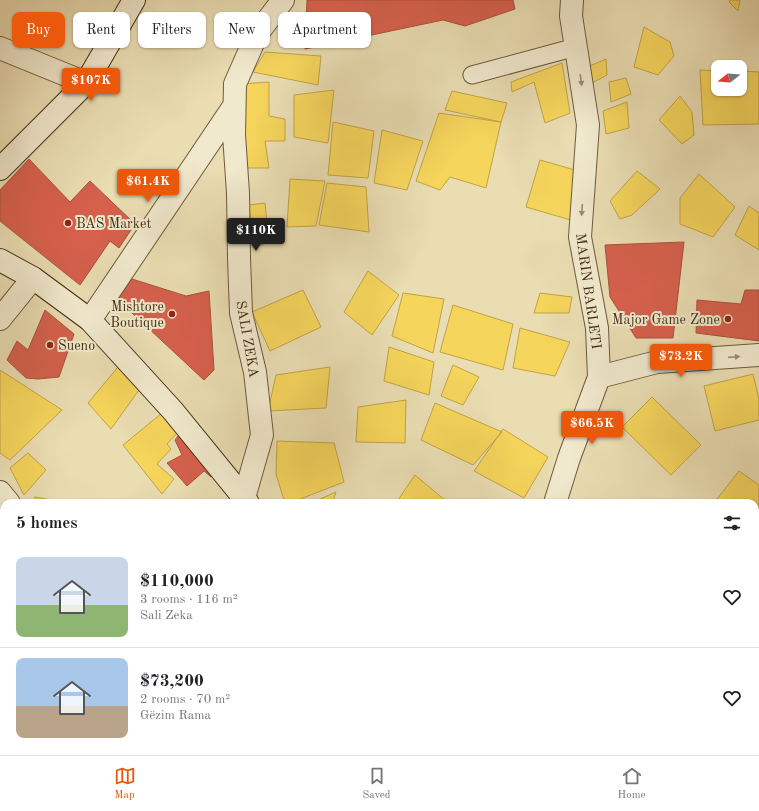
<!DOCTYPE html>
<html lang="en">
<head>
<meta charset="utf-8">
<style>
	body { margin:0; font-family:"Old Standard TT",serif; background:#f6f6f6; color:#202124; height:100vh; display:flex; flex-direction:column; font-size:15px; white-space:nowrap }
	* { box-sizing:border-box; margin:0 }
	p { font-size:13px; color:#757577 }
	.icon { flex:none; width:22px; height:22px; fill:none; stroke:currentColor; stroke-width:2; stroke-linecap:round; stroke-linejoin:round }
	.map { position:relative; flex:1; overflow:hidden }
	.panel { position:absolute; left:0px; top:499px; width:759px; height:256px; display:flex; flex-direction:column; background:#fff; border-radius:12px 12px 0 0; box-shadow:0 1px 3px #0004 }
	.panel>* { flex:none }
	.banner { position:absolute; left:12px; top:12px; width:400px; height:36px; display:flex; gap:8px }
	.needle { width:26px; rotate:253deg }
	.buttons { position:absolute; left:711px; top:60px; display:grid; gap:8px }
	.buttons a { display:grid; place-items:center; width:36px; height:36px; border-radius:8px; background:#fff; box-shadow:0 1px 3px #0004; font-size:20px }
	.price { position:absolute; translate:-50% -34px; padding:0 9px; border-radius:4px; background:#ea580c; color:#fff; font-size:13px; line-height:26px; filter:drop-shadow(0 1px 2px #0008) }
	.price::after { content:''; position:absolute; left:50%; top:24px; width:12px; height:9px; margin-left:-6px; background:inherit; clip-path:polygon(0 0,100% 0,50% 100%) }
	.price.selected { background:#222; color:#fff }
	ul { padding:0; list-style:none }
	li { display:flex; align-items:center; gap:12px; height:100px; padding:0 16px }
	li+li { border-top:1px solid #e0e0e0 }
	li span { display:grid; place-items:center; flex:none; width:112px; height:80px; border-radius:8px; color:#555 }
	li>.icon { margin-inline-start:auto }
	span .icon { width:48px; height:48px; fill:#fffc; stroke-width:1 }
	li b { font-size:17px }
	h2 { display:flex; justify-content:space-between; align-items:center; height:48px; padding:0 16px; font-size:17px }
	.pill { padding:0 14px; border-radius:8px; background:#fff; box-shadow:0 1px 3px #0004; font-size:14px; line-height:36px }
	.pill.selected { background:#ea580c; color:#fff }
	.tabs { display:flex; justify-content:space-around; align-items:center; height:56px; border-top:1px solid #e0e0e0; background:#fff; font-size:11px; color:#757577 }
	.tabs a { display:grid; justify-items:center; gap:2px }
	.tabs .selected { color:#ea580c }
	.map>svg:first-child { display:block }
</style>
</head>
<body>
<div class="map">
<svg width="759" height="755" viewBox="0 0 759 755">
	<rect width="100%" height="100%" fill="#eaddb2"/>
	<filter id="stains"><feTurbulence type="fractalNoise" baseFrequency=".005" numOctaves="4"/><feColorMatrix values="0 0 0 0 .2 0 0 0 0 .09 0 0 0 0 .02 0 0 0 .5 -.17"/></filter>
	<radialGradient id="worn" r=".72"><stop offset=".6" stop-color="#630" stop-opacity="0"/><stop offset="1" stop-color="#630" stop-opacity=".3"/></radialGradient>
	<!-- homes -->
	<path fill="#f6d55c" stroke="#c0a346" d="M 730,0 L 740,0 L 738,11 L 729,2 Z
		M 644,27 L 670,42 L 674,56 L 658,75 L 634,67 Z
		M 265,52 L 321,56 L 318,85 L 253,72 Z
		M 606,59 L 607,75 L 590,84 L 585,68 Z
		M 562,63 L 570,113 L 545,123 L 534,82 L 512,92 L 511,82 Z
		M 700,70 L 718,71 L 718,89 L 740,89 L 740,71 L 759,72 L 759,124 L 703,125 Z
		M 626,78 L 631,94 L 611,102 L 609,82 Z
		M 269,82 L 269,116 L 285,119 L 285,141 L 265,141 L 269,168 L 244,168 L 240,84 Z
		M 334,90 L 328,143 L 294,137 L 294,95 Z
		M 452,91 L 507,103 L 501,122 L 445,110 Z
		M 680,96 L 692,112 L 694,135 L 682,144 L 659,120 Z
		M 627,102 L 629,128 L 606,134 L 603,111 Z
		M 439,113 L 501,122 L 486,188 L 450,177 L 440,190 L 416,181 Z
		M 333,122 L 374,131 L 368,178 L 328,175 Z
		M 382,130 L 423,141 L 407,190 L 374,183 Z
		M 540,160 L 575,170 L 574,221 L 526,207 Z
		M 637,171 L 660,189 L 632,215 L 620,219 L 610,201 Z
		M 699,174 L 735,207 L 713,237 L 680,224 L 680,198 Z
		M 290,179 L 325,181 L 316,226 L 287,227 Z
		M 327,183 L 366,187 L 369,232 L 319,225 Z
		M 265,203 L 269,242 L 253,248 L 249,205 Z
		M 749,206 L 759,213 L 759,250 L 735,235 Z
		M 368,271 L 399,295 L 372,335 L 344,312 Z
		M 303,290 L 321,327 L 270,351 L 252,312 Z
		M 403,293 L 444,299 L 433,353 L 392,336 Z
		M 540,293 L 572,297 L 569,313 L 534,313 Z
		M 453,305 L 513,324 L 503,370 L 440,352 Z
		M 520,328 L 570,342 L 555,376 L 513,368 Z
		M 389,347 L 434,362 L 429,395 L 384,381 Z
		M 453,365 L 479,377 L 463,405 L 441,396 Z
		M 118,367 L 139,390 L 111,429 L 88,403 Z
		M 330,367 L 326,408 L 268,411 L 276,375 Z
		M 0,370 L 62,410 L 10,460 L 0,453 Z
		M 753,374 L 759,399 L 759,420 L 715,431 L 704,386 Z
		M 652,397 L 701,445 L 671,475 L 622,427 Z
		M 406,400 L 405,443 L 356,442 L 358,407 Z
		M 435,403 L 502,432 L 473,465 L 421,440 Z
		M 162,413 L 177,433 L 167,444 L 171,449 L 157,464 L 174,479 L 162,494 L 123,445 Z
		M 503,429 L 548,457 L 524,498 L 474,471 Z
		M 277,441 L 334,443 L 344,482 L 290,503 L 287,503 L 283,497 L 276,474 Z
		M 28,453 L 46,470 L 24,495 L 10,468 Z
		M 739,471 L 759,485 L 759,549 L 755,554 L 755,503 L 714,503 Z
		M 415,475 L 447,502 L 447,503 L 396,503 Z
		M 336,492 L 332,503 L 311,503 Z
		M 35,497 L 68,503 L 34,503 Z
		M 755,657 L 759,659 L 759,674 L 755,689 Z
		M 0,701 L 4,703 L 4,708 L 0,713 Z
		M 11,751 L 27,751 L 31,755 L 7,755 Z
		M 158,751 L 177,751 L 174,755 L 162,755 Z
		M 197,751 L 214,751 L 220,755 L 194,755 Z
		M 297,751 L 323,751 L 324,755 L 296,755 Z
		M 674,751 L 724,751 L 729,755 L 671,755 Z"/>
	<!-- shops -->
	<path fill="#d6604d" stroke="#aa513c" d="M 307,0 L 513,0 L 515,9 L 465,26 L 443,20 L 305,49 Z
		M 29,159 L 70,202 L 90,181 L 135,224 L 119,248 L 110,241 L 80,285 L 0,221 L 0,190 Z
		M 684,242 L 673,338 L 636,338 L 610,297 L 605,245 Z
		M 132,279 L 186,296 L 209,291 L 214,370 L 204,380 L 117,299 Z
		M 745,290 L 759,290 L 759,341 L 696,333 L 697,300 L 741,304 Z
		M 45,310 L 74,334 L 59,377 L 38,379 L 26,378 L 7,360 L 17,341 L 28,350 Z
		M 184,428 L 217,470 L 211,477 L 204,471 L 187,486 L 167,463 L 182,455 L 175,440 Z
		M 329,751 L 368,751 L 369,755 L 330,755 Z"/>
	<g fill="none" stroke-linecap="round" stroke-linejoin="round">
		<!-- lane casing -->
		<g stroke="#6d593c" stroke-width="19">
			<path id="lane" d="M 472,75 L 576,47"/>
		</g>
		<!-- street casing -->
		<g stroke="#6d593c" stroke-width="24">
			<path id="street" d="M 0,48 L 86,83
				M 0,319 L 33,278
				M 90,320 L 234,106
				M 599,377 L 657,362 L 759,355
				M 0,492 L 9,503
				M 244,498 L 262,435 L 255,372 L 241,313 L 239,258 L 238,193 L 234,135 L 235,84 L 257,34 L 283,0
				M 555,503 L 569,458 L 599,377 L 597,328 L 580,237 L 588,125 L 571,16 L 572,0
				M 143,751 L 148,755
				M 731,751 L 738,755"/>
		</g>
		<!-- secondary casing -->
		<g stroke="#432d14" stroke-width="24">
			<path id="secondary" d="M 0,169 L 86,83 L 134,0
				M 0,260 L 33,278 L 90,320 L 173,411 L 248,503
				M 381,751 L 382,755"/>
		</g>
		<!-- lane -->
		<use href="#lane" stroke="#f1e9cd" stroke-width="17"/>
		<!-- street -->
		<use href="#street" stroke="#f1e9cd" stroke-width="22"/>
		<!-- secondary -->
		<use href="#secondary" stroke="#f1e9cd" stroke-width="22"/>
	</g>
	<!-- one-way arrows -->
	<defs><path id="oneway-solid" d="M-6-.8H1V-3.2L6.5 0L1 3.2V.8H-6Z"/></defs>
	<g fill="#9a8b70">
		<use href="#oneway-solid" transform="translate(581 80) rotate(82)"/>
		<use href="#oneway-solid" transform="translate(582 210) rotate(94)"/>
		<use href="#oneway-solid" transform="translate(734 357) rotate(-4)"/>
	</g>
	<!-- markers -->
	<g fill="#8f2418" stroke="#f1e9cd" stroke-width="1.5">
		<circle cx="68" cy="223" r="4"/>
		<circle cx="172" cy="314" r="4"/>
		<circle cx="728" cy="319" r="4"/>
		<circle cx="50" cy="345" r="4"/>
	</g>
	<g text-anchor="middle" stroke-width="4" stroke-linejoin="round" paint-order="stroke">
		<!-- poi labels -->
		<g font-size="14" fill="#432d14" stroke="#f1e9cd" text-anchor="start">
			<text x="76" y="228">BAS Market</text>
			<text x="164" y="311" text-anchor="end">Mishtore<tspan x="164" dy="16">Boutique</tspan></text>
			<text x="720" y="324" text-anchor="end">Major Game Zone</text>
			<text x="58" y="350">Sueno</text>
		</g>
		<!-- street labels -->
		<g font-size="14" fill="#432d14" stroke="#f1e9cd">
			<text transform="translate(589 291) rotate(82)" y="5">MARIN BARLETI</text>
			<text transform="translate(248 339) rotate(80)" y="5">SALI ZEKA</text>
		</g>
	</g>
	<rect width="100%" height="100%" filter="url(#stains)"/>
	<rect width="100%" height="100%" fill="url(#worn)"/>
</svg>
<div class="buttons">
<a><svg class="needle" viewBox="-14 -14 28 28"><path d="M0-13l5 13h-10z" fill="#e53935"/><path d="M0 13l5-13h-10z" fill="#757577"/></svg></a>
</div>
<b class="price" style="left:91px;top:102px">$107K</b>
<b class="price" style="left:148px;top:203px">$61.4K</b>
<b class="price selected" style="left:256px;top:252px">$110K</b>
<b class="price" style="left:681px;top:378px">$73.2K</b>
<b class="price" style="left:592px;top:445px">$66.5K</b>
<div class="banner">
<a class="pill selected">Buy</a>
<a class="pill">Rent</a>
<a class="pill">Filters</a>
<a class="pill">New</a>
<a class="pill">Apartment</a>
</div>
<section class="panel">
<h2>5 homes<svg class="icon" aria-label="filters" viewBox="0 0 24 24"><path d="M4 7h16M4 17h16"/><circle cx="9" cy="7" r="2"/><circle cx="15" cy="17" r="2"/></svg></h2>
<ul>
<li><span style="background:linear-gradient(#c9d6e8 60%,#8fb573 0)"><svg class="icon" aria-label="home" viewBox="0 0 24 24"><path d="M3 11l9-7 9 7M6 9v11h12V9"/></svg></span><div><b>$110,000</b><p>3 rooms · 116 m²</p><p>Sali Zeka</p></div><svg class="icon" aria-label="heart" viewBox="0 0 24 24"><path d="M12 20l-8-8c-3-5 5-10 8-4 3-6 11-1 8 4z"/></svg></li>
<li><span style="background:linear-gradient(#a9c7e8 60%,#b9a48a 0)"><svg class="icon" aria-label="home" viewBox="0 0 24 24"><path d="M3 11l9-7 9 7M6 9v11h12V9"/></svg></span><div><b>$73,200</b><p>2 rooms · 70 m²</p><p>Gëzim Rama</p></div><svg class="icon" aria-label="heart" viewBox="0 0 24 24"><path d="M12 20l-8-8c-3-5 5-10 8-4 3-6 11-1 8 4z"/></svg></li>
</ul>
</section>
</div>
<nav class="tabs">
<a class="selected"><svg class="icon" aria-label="map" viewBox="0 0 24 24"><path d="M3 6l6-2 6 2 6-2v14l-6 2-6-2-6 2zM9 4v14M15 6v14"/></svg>Map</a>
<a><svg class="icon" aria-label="saved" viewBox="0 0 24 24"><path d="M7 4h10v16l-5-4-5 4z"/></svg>Saved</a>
<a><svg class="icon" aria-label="home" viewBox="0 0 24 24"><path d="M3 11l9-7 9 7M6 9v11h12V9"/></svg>Home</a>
</nav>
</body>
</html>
